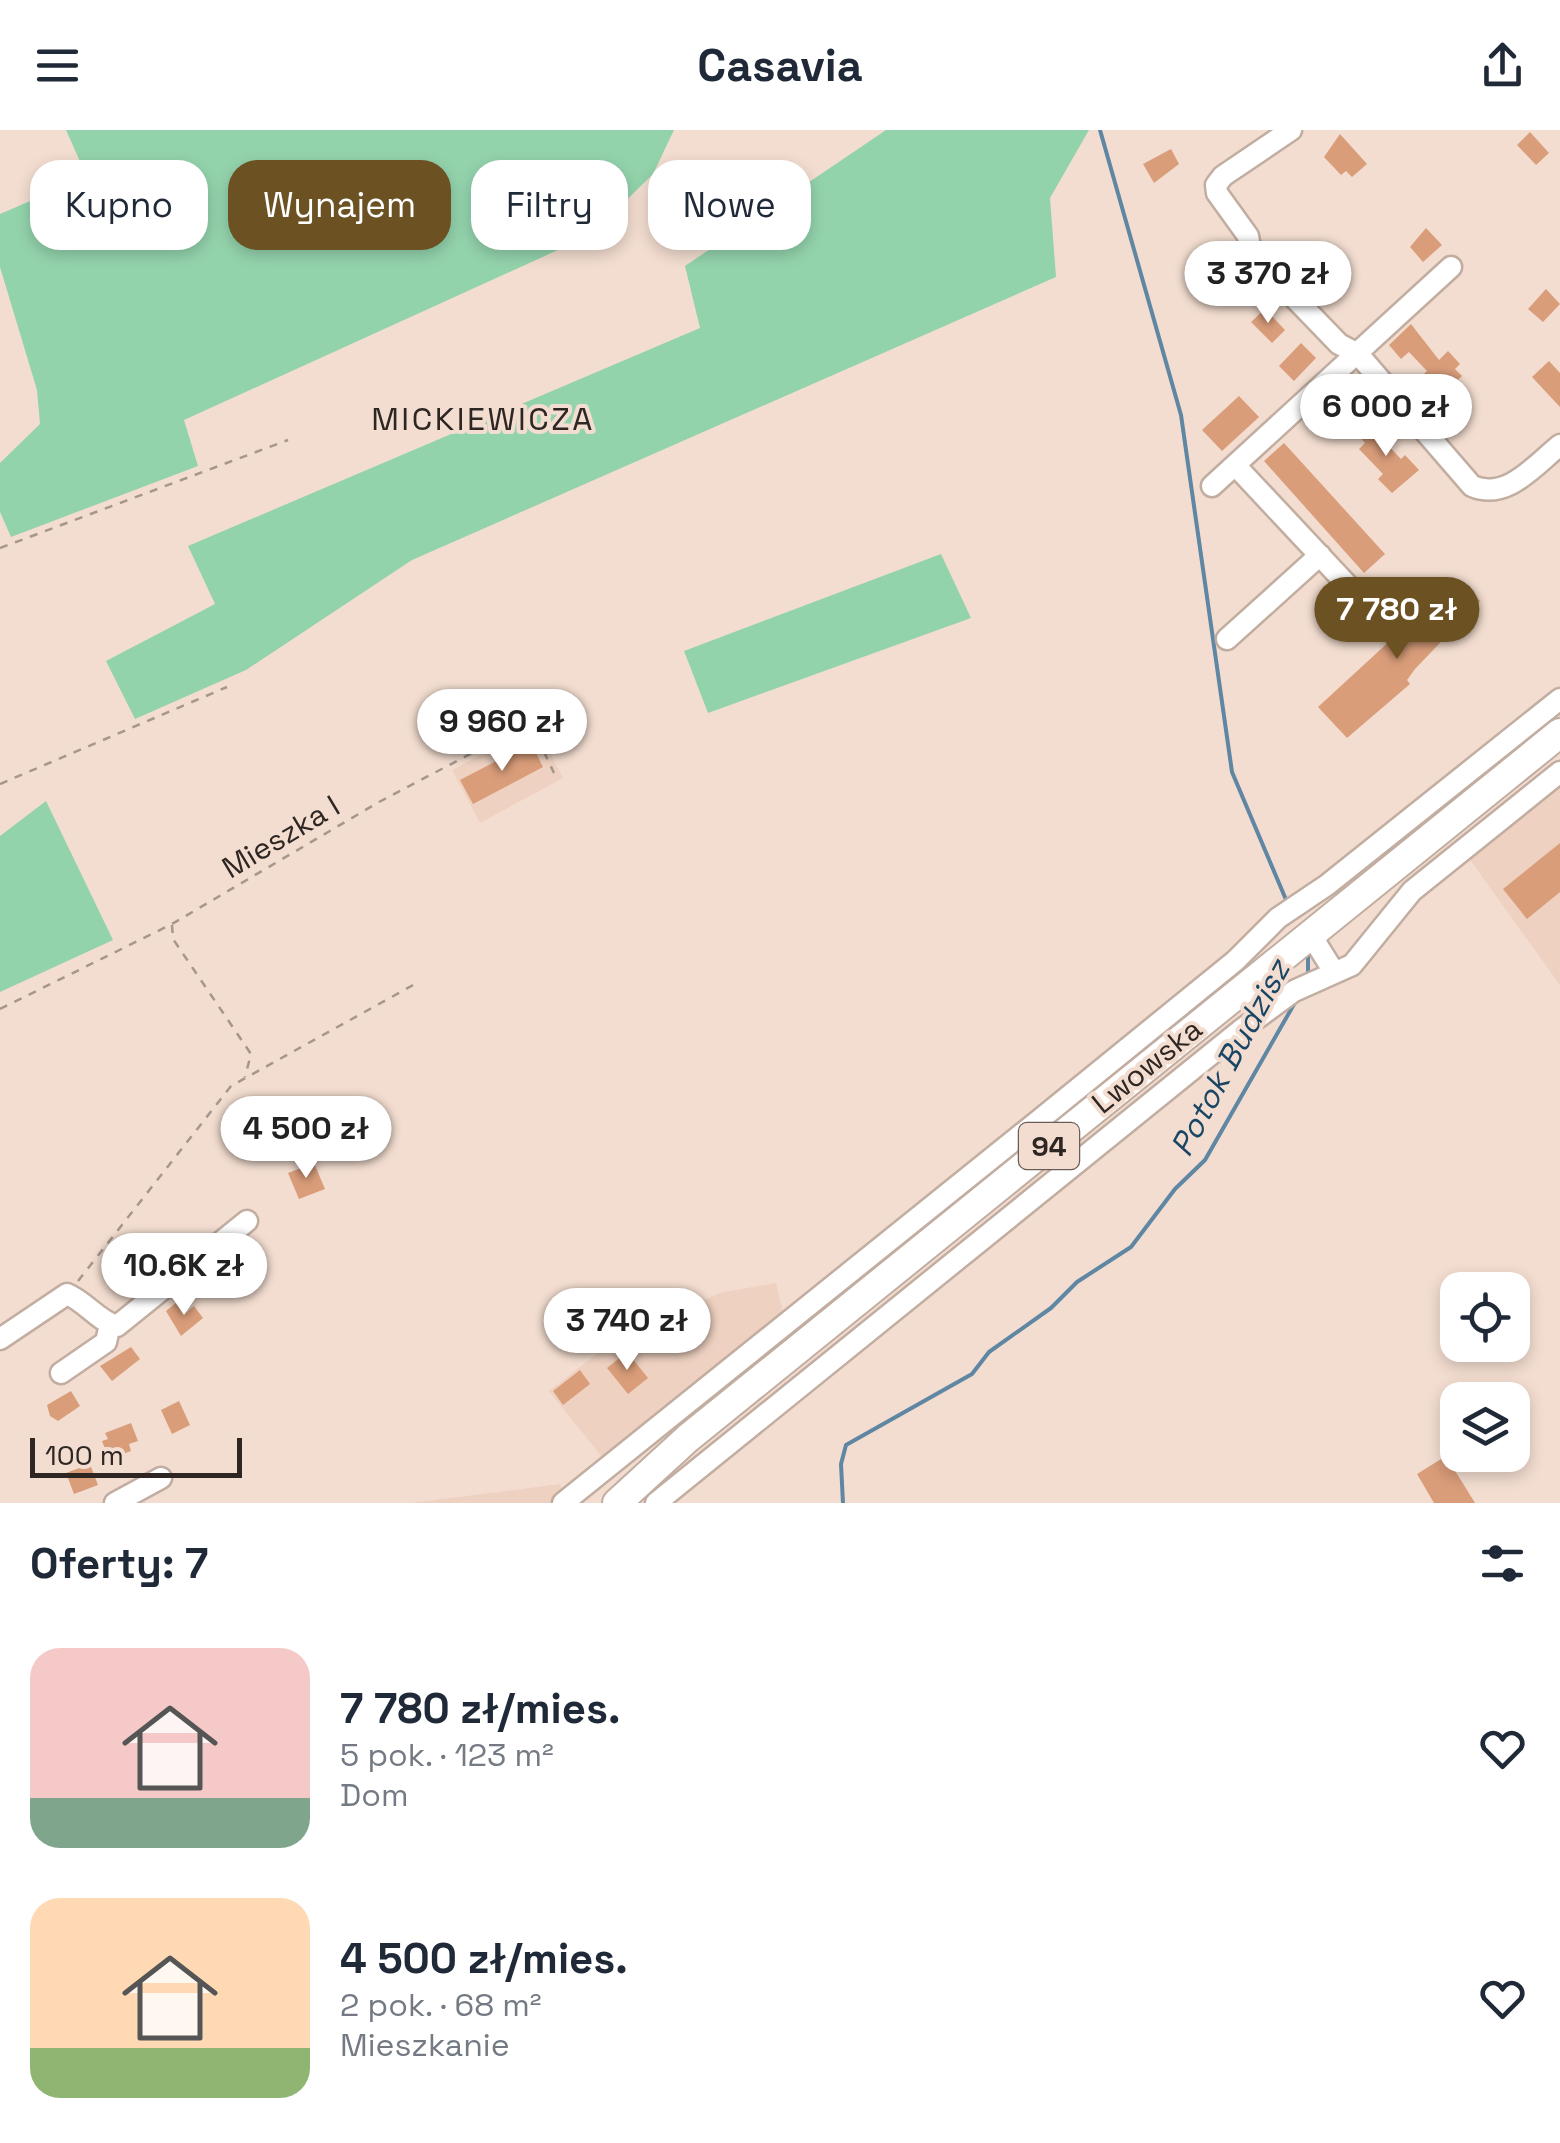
<!DOCTYPE html>
<html lang="pl">
<head>
<meta charset="utf-8">
<style>
	body { margin:0; font-family:"Space Grotesk",sans-serif; background:#f2f2f3; color:#1f2937; height:100vh; display:flex; flex-direction:column; font-size:38px; white-space:nowrap }
	* { box-sizing:border-box; margin:0 }
	p { font-size:32px; color:#747a83 }
	.icon { flex:none; width:55px; height:55px; fill:none; stroke:currentColor; stroke-width:2; stroke-linecap:round; stroke-linejoin:round }
	.map { position:relative; height:1373px; overflow:hidden }
	.details { display:flex; flex-direction:column; background:#fff; flex:1 }
	.details>* { flex:none }
	.guide { position:absolute; left:30px; top:30px; width:1000px; height:90px; display:flex; gap:20px }
	.fabs { position:absolute; left:1440px; top:1142px; display:grid; gap:20px }
	.fabs a { display:grid; place-items:center; width:90px; height:90px; border-radius:20px; background:#fff; box-shadow:0 5px 15px #0003; font-size:50px }
	.scale { position:absolute; left:30px; bottom:25px; width:212px; box-sizing:border-box; padding-left:10px; border:5px solid #2e2622; border-top:0; font-size:28px; line-height:35px; white-space:nowrap; color:#2e2622; -webkit-text-stroke:8px #f3ddd0; paint-order:stroke }
	.price { position:absolute; translate:-50% -85px; padding:0 22px; border-radius:35px; background:#fff; color:#222; font-size:32px; line-height:65px; filter:drop-shadow(0 2px 5px #0008) }
	.price::after { content:''; position:absolute; left:50%; top:60px; width:30px; height:22px; margin-left:-15px; background:inherit; clip-path:polygon(0 0,100% 0,50% 100%) }
	.price.on { background:#6c5223; color:#fff }
	ul { padding:0; list-style:none }
	li { display:flex; align-items:center; gap:30px; height:250px; padding:0 30px }
	li span { display:grid; place-items:center; flex:none; width:280px; height:200px; border-radius:30px; color:#555 }
	li>.icon { margin-inline-start:auto }
	span .icon { width:120px; height:120px; fill:#fffc; stroke-width:1 }
	li b { font-size:42px }
	h2 { display:flex; justify-content:space-between; align-items:center; height:120px; padding:0 30px; font-size:42px }
	.pill { padding:0 35px; border-radius:30px; background:#fff; box-shadow:0 5px 15px #0003; font-size:35px; line-height:90px }
	.pill.on { background:#6c5223; color:#fff }
	header { display:flex; justify-content:space-between; align-items:center; height:130px; padding:0 30px; background:#fff; font-size:45px; font-weight:700 }
	.map>svg:first-child { display:block }
</style>
</head>
<body>
<header><svg class="icon" aria-label="menu" viewBox="0 0 24 24"><path d="M4 6h16M4 12h16M4 18h16"/></svg>Casavia<svg class="icon" aria-label="share" viewBox="0 0 24 24"><path d="M12 15V3M7 8l5-5 5 5M5 13v7h14v-7"/></svg></header>
<div class="map">
<svg width="1560" height="1373" viewBox="0 0 1560 1373">
	<rect width="100%" height="100%" fill="#f3ddd0"/>
	<!-- built -->
	<path fill="#eed1c0" d="M 536,596 L 563,648 L 480,693 L 452,640 Z
		M 1560,653 L 1560,855 L 1468,727 Z
		M 776,1153 L 784,1186 L 602,1327 L 549,1261 L 630,1198 L 653,1196 L 719,1163 Z
		M 560,1354 L 563,1365 L 552,1373 L 411,1373 Z"/>
	<!-- green -->
	<path fill="#93d3ac" d="M 66,0 L 674,0 L 653,44 L 591,105 L 184,290 L 198,336 L 11,407 L 0,382 L 0,333 L 40,294 L 37,260 L 0,137 L 0,84 L 151,19 L 87,47 Z
		M 886,0 L 1089,0 L 1050,68 L 1056,147 L 412,430 L 246,540 L 135,589 L 106,531 L 215,474 L 188,416 L 700,198 L 685,136 Z
		M 941,424 L 971,488 L 708,583 L 684,521 Z
		M 46,671 L 113,810 L 0,862 L 0,706 Z"/>
	<g fill="none" stroke-linecap="round" stroke-linejoin="round">
		<!-- stream -->
		<path stroke="#5f86a2" stroke-width="4" d="M 1100,0 L 1181,285 L 1232,642 L 1287,772
			M 1308,847 L 1308,822
			M 843,1373 L 841,1334 L 846,1315 L 972,1244 L 989,1222 L 1051,1178 L 1077,1152 L 1131,1117 L 1175,1059 L 1205,1030 L 1297,869"/>
	</g>
	<!-- building -->
	<path fill="#d99d7a" d="M 1530,2 L 1549,23 L 1536,35 L 1517,15 Z
		M 1340,4 L 1367,34 L 1352,47 L 1346,41 L 1341,45 L 1324,27 Z
		M 1171,19 L 1179,34 L 1154,53 L 1143,34 Z
		M 1426,98 L 1442,115 L 1423,132 L 1410,117 Z
		M 1546,159 L 1560,174 L 1543,192 L 1528,179 Z
		M 1265,179 L 1285,200 L 1272,213 L 1251,192 Z
		M 1411,194 L 1439,230 L 1448,221 L 1460,234 L 1455,239 L 1462,246 L 1442,265 L 1421,247 L 1427,241 L 1409,222 L 1401,229 L 1389,215 Z
		M 1301,213 L 1316,228 L 1294,251 L 1279,236 Z
		M 1549,231 L 1560,243 L 1560,277 L 1532,247 Z
		M 1239,266 L 1259,287 L 1222,321 L 1202,300 Z
		M 1374,292 L 1383,302 L 1379,306 L 1401,329 L 1405,325 L 1419,340 L 1392,363 L 1378,349 L 1383,344 L 1359,319 L 1365,313 L 1359,306 Z
		M 1284,313 L 1385,424 L 1364,443 L 1264,331 Z
		M 1460,450 L 1480,471 L 1415,539 L 1407,550 L 1410,554 L 1347,608 L 1318,577 L 1418,485 L 1428,469 L 1434,475 Z
		M 531,613 L 543,637 L 473,674 L 460,650 Z
		M 1560,713 L 1560,762 L 1527,789 L 1503,759 Z
		M 314,1033 L 325,1059 L 299,1069 L 288,1043 Z
		M 177,1172 L 186,1183 L 194,1176 L 203,1188 L 181,1206 L 166,1181 Z
		M 131,1217 L 140,1229 L 112,1251 L 100,1236 Z
		M 627,1222 L 648,1248 L 628,1264 L 607,1238 Z
		M 580,1240 L 590,1254 L 563,1275 L 553,1261 Z
		M 71,1261 L 80,1276 L 58,1291 L 50,1286 L 47,1275 Z
		M 179,1271 L 190,1295 L 172,1304 L 161,1280 Z
		M 131,1293 L 138,1311 L 129,1314 L 131,1321 L 109,1329 L 102,1311 L 108,1309 L 105,1303 Z
		M 1446,1326 L 1475,1373 L 1434,1373 L 1417,1344 Z
		M 90,1334 L 98,1355 L 74,1364 L 66,1343 Z"/>
	<g fill="none" stroke-linecap="round" stroke-linejoin="round">
		<!-- minor casing -->
		<g stroke="#c2ada1" stroke-width="25">
			<path id="minor" d="M 1291,0 L 1223,46 L 1216,55 L 1217,63 L 1248,106 L 1251,123 L 1339,214 L 1358,224 L 1472,356 C 1507,371 1535,335 1560,315
				M 1235,335 L 1353,461
				M 1212,356 L 1451,137
				M 1227,509 L 1320,425
				M 1311,805 L 1334,842
				M 0,1209 L 67,1164 C 86,1172 98,1191 117,1196 L 247,1091
				M 61,1243 L 106,1212 L 110,1194
				M 115,1373 L 161,1348
				M 563,1373 L 1043,987 L 1235,831 L 1278,788 L 1327,755 L 1560,569
				M 656,1373 L 1241,900 L 1294,861 L 1352,835 L 1412,761 L 1560,642"/>
		</g>
		<!-- major casing -->
		<g stroke="#c2ada1" stroke-width="32">
			<path id="major" d="M 617,1373 L 688,1308 L 1560,603"/>
		</g>
		<!-- path -->
		<path stroke="#a6968c" stroke-width="2.5" stroke-dasharray="8 8" stroke-linecap="butt" d="M 0,418 L 288,310
			M 0,654 L 227,557
			M 172,795 L 173,809 L 251,924 L 245,947
			M 0,879 L 172,794 L 379,672 L 510,603 L 537,607 L 554,643
			M 78,1151 L 231,956 L 415,854"/>
		<!-- minor -->
		<use href="#minor" stroke="#fff" stroke-width="20"/>
		<!-- major -->
		<use href="#major" stroke="#fff" stroke-width="28"/>
	</g>
	<g text-anchor="middle" stroke-width="8" stroke-linejoin="round" paint-order="stroke">
		<!-- shield labels -->
		<rect fill="#f3ddd0" stroke="#695d56" stroke-width="2.5" x="1019" y="993" width="60" height="46" rx="8"/>
		<g font-size="28" font-weight="bold" fill="#2e2622">
			<text x="1049" y="1026">94</text>
		</g>
		<!-- street labels -->
		<g font-size="30" fill="#2e2622" stroke="#f3ddd0">
			<text transform="translate(281 707) rotate(-31)" y="10">Mieszka I</text>
			<text transform="translate(1147 936) rotate(-39)" y="10">Lwowska</text>
		</g>
		<!-- neighbourhood labels -->
		<g font-size="32" letter-spacing="2.5" fill="#2e2622" stroke="#f3ddd0">
			<text x="483" y="300">MICKIEWICZA</text>
		</g>
		<!-- water labels -->
		<g font-size="32" font-style="italic" fill="#194664" stroke="#f3ddd0">
			<text transform="translate(1230 928) rotate(-62)" y="11">Potok Budzisz</text>
		</g>
	</g>
</svg>
<div class="fabs">
<a><svg class="icon" aria-label="locate" viewBox="0 0 24 24"><circle cx="12" cy="12" r="6"/><path d="M12 2v4M12 18v4M2 12h4M18 12h4"/></svg></a>
<a><svg class="icon" aria-label="layers" viewBox="0 0 24 24"><path d="M12 4l9 5-9 5-9-5zM3 14l9 5 9-5"/></svg></a>
</div>
<div class="scale">100 m</div>
<b class="price" style="left:1268px;top:196px">3 370 zł</b>
<b class="price" style="left:1386px;top:329px">6 000 zł</b>
<b class="price on" style="left:1397px;top:532px">7 780 zł</b>
<b class="price" style="left:502px;top:644px">9 960 zł</b>
<b class="price" style="left:306px;top:1051px">4 500 zł</b>
<b class="price" style="left:184px;top:1188px">10.6K zł</b>
<b class="price" style="left:627px;top:1243px">3 740 zł</b>
<div class="guide">
<a class="pill">Kupno</a>
<a class="pill on">Wynajem</a>
<a class="pill">Filtry</a>
<a class="pill">Nowe</a>
</div>
</div>
<section class="details">
<h2>Oferty: 7<svg class="icon" aria-label="filters" viewBox="0 0 24 24"><path d="M4 7h16M4 17h16"/><circle cx="9" cy="7" r="2"/><circle cx="15" cy="17" r="2"/></svg></h2>
<ul>
<li><span style="background:linear-gradient(#f6c9c9 75%,#7fa58c 0)"><svg class="icon" aria-label="home" viewBox="0 0 24 24"><path d="M3 11l9-7 9 7M6 9v11h12V9"/></svg></span><div><b>7 780 zł/mies.</b><p>5 pok. · 123 m²</p><p>Dom</p></div><svg class="icon" aria-label="heart" viewBox="0 0 24 24"><path d="M12 20l-8-8c-3-5 5-10 8-4 3-6 11-1 8 4z"/></svg></li>
<li><span style="background:linear-gradient(#ffd9b3 75%,#8fb573 0)"><svg class="icon" aria-label="home" viewBox="0 0 24 24"><path d="M3 11l9-7 9 7M6 9v11h12V9"/></svg></span><div><b>4 500 zł/mies.</b><p>2 pok. · 68 m²</p><p>Mieszkanie</p></div><svg class="icon" aria-label="heart" viewBox="0 0 24 24"><path d="M12 20l-8-8c-3-5 5-10 8-4 3-6 11-1 8 4z"/></svg></li>
</ul>
</section>
</body>
</html>
